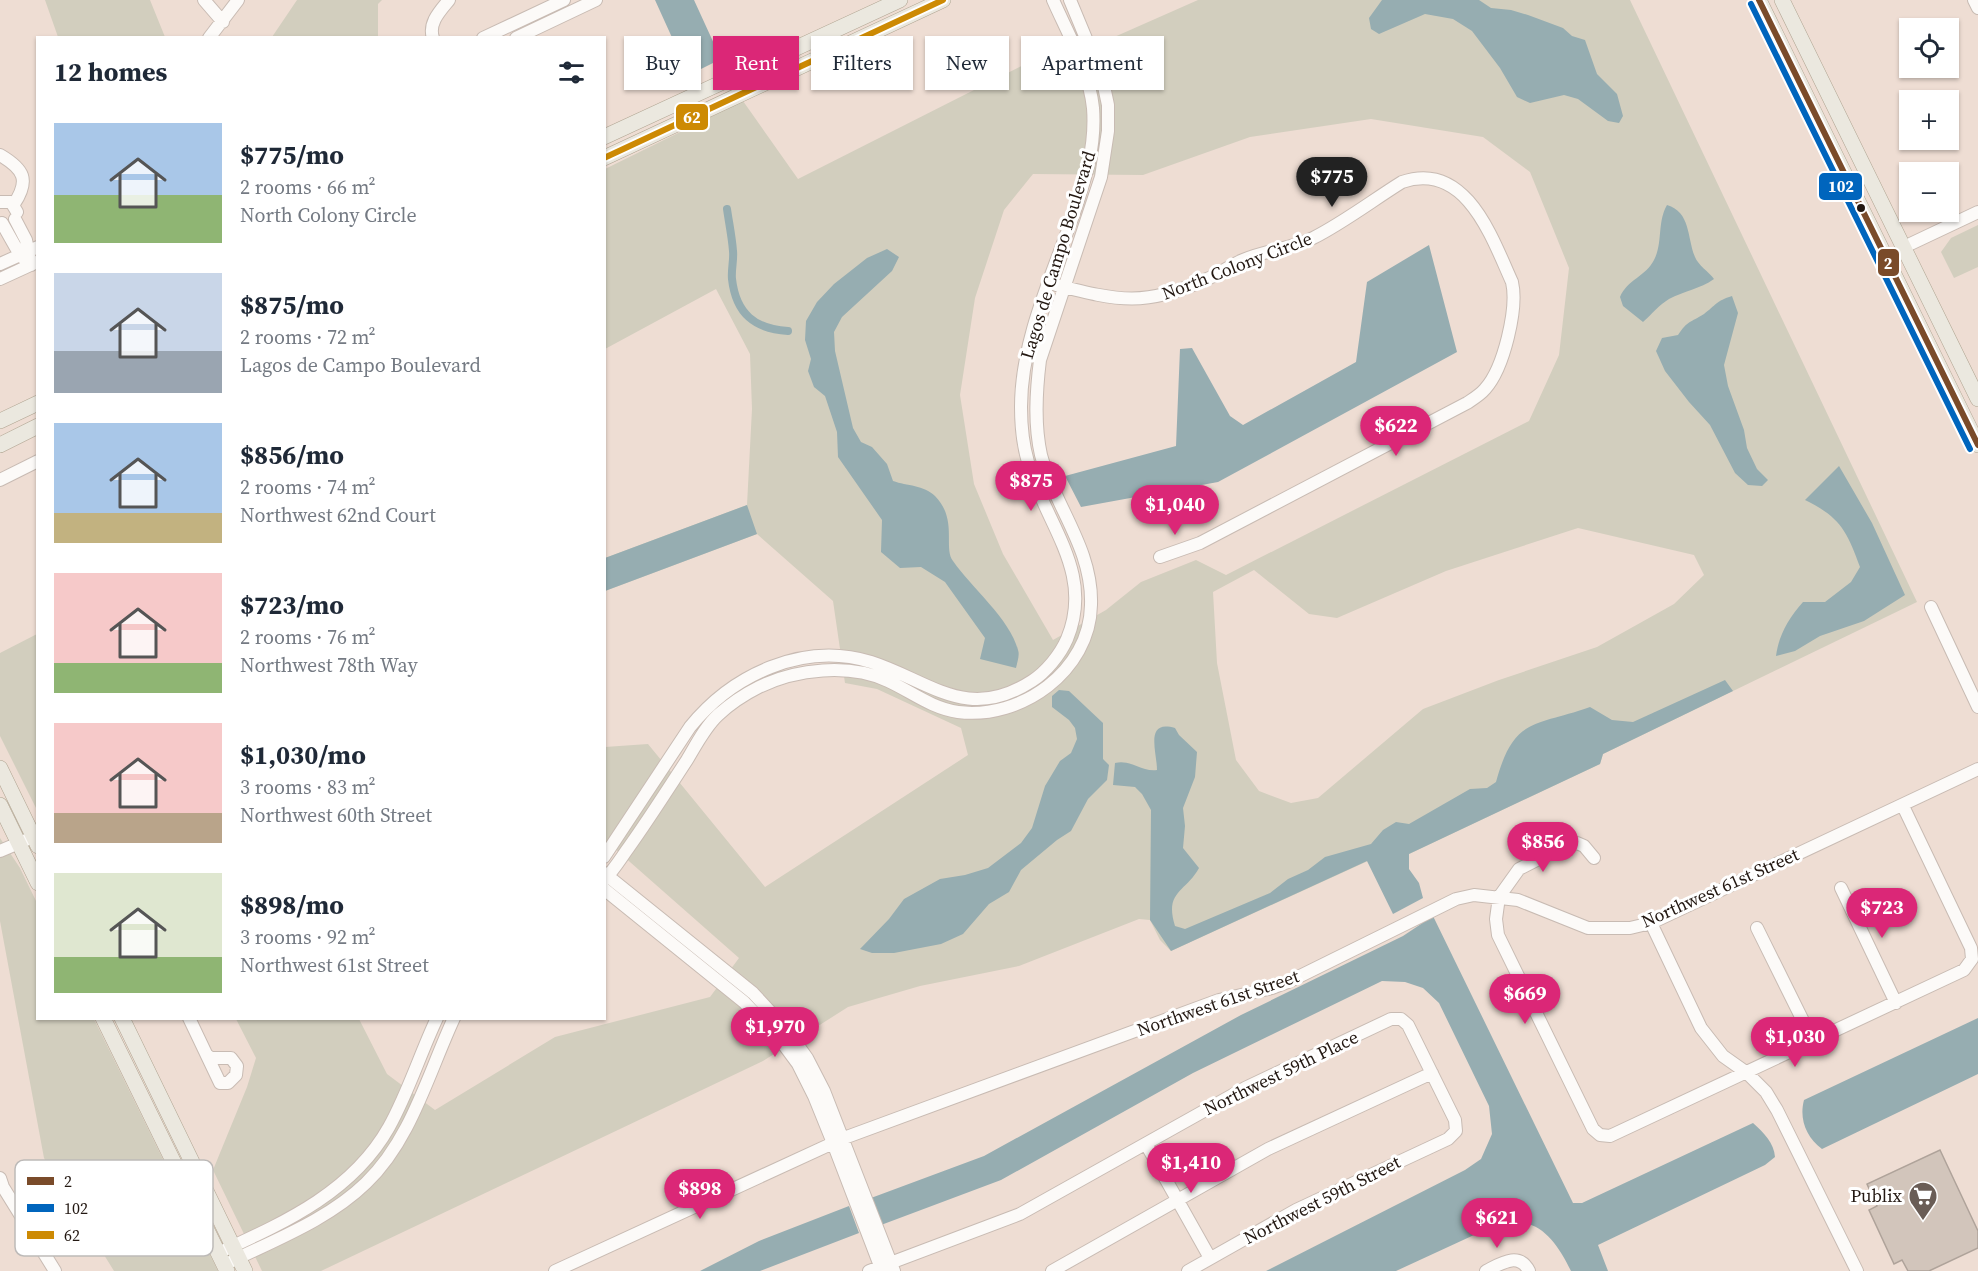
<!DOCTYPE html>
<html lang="en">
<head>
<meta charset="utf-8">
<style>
	body { margin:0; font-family:"Source Serif 4",serif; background:#f6f6f7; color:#1f2937; height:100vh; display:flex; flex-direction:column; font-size:22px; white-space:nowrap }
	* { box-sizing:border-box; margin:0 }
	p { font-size:20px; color:#747a83 }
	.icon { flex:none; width:33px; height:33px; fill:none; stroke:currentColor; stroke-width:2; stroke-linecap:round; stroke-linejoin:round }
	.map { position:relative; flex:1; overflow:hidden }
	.drawer { position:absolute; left:36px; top:36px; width:570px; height:984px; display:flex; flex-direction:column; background:#fff; border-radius:0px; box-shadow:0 2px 4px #0004 }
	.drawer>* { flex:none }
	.guide { position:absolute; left:624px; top:36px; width:570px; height:54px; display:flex; gap:12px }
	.buttons { position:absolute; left:1899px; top:18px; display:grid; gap:12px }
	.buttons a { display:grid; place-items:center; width:60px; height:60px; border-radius:0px; background:#fff; box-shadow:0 2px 4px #0004; font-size:30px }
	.price { position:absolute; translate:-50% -51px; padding:0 14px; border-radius:21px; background:#db2777; color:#fff; font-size:20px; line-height:39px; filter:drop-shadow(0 2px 3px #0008) }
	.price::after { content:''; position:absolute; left:50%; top:36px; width:18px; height:14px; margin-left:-9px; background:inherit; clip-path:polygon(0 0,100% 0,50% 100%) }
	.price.on { background:#222; color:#fff }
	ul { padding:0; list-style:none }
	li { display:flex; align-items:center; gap:18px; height:150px; padding:0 18px }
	li span { display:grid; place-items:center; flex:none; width:168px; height:120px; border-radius:0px; color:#555 }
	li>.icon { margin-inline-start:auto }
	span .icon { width:72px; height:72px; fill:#fffc; stroke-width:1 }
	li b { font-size:26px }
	h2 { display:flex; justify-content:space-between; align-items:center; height:72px; padding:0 18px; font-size:26px }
	.pill { padding:0 21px; border-radius:0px; background:#fff; box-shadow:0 2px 4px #0004; font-size:21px; line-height:54px }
	.pill.on { background:#db2777; color:#fff }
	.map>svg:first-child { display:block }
</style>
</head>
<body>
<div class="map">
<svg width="1978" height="1271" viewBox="0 0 1978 1271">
	<rect width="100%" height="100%" fill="#eeddd3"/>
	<!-- green -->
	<path fill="#d2cebe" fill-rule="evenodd" d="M 45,0 L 150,0 L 165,37 L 58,37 Z
		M 297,0 L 382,0 L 378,4 L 378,37 L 272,37 Z
		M 1198,0 L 1630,0 L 1917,602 L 1603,754 L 1600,764 L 1409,854 L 1368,861 L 1171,951 L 1160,940 L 1150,920 L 1139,919 L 1019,966 L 920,986 L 848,1007 L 763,1061 L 321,1271 L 262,1271 L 213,1170 L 247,1087 L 256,1058 L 236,1019 L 359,1019 L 387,1074 L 435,1110 L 555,1037 L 710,997 L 739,958 L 605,840 L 605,747 L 648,744 L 765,887 L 968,755 L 961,728 L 877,689 L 845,683 L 833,601 L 757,534 L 605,591 L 605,558 L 747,505 L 752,409 L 750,354 L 716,289 L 605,349 L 605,169 L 743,101 L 798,179 L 1061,46 L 1112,38 ZM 1371,119 L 1483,137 L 1530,172 L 1569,268 L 1559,355 L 1529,421 L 1226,575 L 1196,560 L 1141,582 L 1106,610 L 1053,640 L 1003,554 L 974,484 L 960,395 L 975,298 L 1004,210 L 1033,174 L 1143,175 L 1250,137 ZM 1578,528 L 1694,555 L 1704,575 L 1674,604 L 1597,647 L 1499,680 L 1423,709 L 1318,798 L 1291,803 L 1259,791 L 1236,760 L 1217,663 L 1213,592 L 1254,570 L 1309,614 L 1337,618 L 1446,571 Z
		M 1978,225 L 1978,267 L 1954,278 L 1941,252 L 1951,238 Z
		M 37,634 L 37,810 L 0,736 L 0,653 Z
		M 0,838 L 20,868 L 37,903 L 38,1018 L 94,1019 L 218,1271 L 114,1271 L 44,1158 L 0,921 Z"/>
	<!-- water -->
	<path fill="#96adb1" d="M 655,0 L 694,0 L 721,59 L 689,75 Z
		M 1382,0 L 1479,0 L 1491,8 L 1511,10 L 1528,15 L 1563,28 L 1572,36 L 1585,40 L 1597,74 L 1617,94 L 1623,116 L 1619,123 L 1608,121 L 1578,99 L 1564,95 L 1530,103 L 1517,97 L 1500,68 L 1472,31 L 1453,19 L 1425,14 L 1379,34 L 1371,29 L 1369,18 Z
		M 1667,205 C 1691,212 1687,238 1695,257 C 1698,265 1709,272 1714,279 C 1700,289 1684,291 1669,299 C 1659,305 1652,314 1643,322 L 1623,306 L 1620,297 C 1627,280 1646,276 1654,260 C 1663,243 1657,222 1667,205 Z
		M 1429,245 L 1457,352 L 1218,482 L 1081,507 L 1065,476 L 1176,446 L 1180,349 L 1192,348 L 1230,416 L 1243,425 L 1356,362 L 1367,282 Z
		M 887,249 L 899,257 L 892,271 L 842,317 L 834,332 L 835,351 L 853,428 L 861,442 L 872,447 L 887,464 L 893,481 C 907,486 924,485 935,496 C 958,519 943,548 953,561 C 971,587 1010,619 1018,650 C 1020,655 1017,663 1016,668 L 980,659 L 985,638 L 945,582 L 921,567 L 900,568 L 881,552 L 882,520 L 838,457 L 837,432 L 825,396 L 814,387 L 808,371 L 811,359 L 805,340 L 806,321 L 817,302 L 834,284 L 867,258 Z
		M 1732,296 L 1738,313 L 1724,365 L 1728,386 L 1744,430 L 1747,448 L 1757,469 L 1768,480 L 1762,486 L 1748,485 L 1735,473 L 1710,425 L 1689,402 L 1665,371 L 1656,351 L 1662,338 L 1678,335 C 1688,320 1690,323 1704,314 C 1716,305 1716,301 1732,296 Z
		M 1839,466 L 1872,523 L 1905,595 L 1864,621 L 1820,636 L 1795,651 L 1776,656 C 1779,634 1789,618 1803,602 L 1825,602 L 1851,582 L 1860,567 C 1847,531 1840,517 1805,500 Z
		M 747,505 L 757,534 L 605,591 L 605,558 Z
		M 1725,680 L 1733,691 L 1603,754 L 1600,764 L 1409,854 L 1409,869 L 1419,883 L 1423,898 L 1393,914 L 1367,861 L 1171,951 L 1150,920 L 1151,810 L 1142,794 L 1135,787 L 1113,785 L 1115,763 C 1131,759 1141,772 1157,770 C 1157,752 1144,719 1175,728 L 1179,735 L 1197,752 L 1195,777 L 1183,808 L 1185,826 L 1183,848 L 1199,868 C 1186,892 1164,891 1175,926 L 1185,929 L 1270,893 L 1288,879 L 1308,870 L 1325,857 L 1371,844 L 1383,830 L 1396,822 L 1409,824 L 1470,789 L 1487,788 L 1496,782 C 1514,716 1534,727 1590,707 L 1612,720 L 1633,722 Z
		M 1059,690 L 1069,691 L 1103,723 L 1103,759 L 1109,765 L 1107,780 L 1088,799 L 1071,831 L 1057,840 L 1021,870 L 1009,892 L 989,904 L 963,934 L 941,944 L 894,953 L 872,953 L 860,949 L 889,919 L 904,899 L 940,879 L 965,875 L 988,868 L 1021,843 L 1032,828 L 1045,786 L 1060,761 L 1071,753 L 1077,739 L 1075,728 L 1069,720 L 1052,707 L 1052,696 Z
		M 1433,916 L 1573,1203 L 1582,1203 L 1753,1123 C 1764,1133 1774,1143 1775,1157 L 1765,1165 L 1598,1245 L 1608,1271 L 1571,1271 C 1555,1239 1538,1216 1500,1223 L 1396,1271 L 1266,1271 L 1465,1170 L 1481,1159 L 1492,1134 L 1489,1106 L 1439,1003 L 1423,988 L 1405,982 L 1382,981 L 1193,1073 L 1001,1180 L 881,1225 L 871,1198 L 984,1156 L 1241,1015 L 1403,936 Z
		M 1978,1018 L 1978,1074 L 1822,1149 C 1806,1137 1799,1119 1804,1100 Z
		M 849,1206 L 859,1233 L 760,1271 L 700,1271 L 759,1241 Z"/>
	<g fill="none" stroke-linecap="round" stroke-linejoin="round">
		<!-- canal -->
		<path stroke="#96adb1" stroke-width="8" d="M 727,209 C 729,223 732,237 733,251 C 734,260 731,270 732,279 C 736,314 755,329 788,331"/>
	</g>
	<!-- building -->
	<path fill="#d2c5bb" stroke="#afa39a" stroke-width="1.5" d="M 1940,1150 L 1978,1231 L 1978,1248 L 1929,1271 L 1908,1271 L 1902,1260 L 1894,1264 L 1869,1210 L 1877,1206 L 1867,1184 Z"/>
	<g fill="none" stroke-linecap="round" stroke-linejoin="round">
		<!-- minor casing -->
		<g stroke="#c8bbb3" stroke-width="14">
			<path id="minor" d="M 204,0 L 223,22
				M 1974,0 L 1978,8
				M 209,38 L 238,0
				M 433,38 C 428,23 440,11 449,0
				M 483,38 L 564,0
				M 516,38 L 596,0
				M 0,155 C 24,169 30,180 14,204
				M 0,202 L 11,202 L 17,212
				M 15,219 L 26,240 L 31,265
				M 2,223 L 20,255 L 31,265
				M 1904,247 L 1978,212
				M 0,264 L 38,247
				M 0,279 L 37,262
				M 1056,285 C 1119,301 1145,307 1207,279 C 1219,274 1231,265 1243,260 C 1266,250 1291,249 1313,238 C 1343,223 1373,200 1402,182 C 1466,160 1492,238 1512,282 C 1518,308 1504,368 1485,389 C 1480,395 1473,399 1467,403 L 1200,543 L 1160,557
				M 0,480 L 38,461
				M 1931,607 L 1978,707
				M 0,851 L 26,840
				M 604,857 L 690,727 C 732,675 803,641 871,662 C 930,681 967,723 1032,681 C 1046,672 1060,655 1067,639 C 1095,572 1045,524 1028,462 C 1023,445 1021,425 1021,407 C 1021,341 1051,278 1073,216 C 1085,180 1096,147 1093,108 C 1089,70 1068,34 1053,0
				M 1594,858 L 1584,846 L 1577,843 L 1566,845 L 1519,869 L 1499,897 L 1496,919 L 1498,935 L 1593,1129 L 1600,1135 L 1610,1136 L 1964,970 L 1972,959 L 1971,948 L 1903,806
				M 604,873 L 753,993 L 787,1030 L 807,1058 L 824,1091 L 894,1271
				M 604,880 C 614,870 621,858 629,847 C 649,819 668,789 687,760 C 696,745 705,727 718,715 C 730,704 745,694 759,687 C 796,669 849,663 888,681 C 912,692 931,708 958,712 C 1021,720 1090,671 1091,605 C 1093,549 1055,507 1041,455 C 1034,424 1036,392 1040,360 L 1101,177 L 1108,131 L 1108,105 L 1102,77 L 1070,0
				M 1841,888 L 1896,1003
				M 604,889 L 744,1002 L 778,1037 L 798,1064 L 814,1096 L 833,1143 L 882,1271
				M 1651,923 L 1701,1028 L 1723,1056 L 1747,1073 L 1766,1092 L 1777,1110 L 1857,1271
				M 1757,928 L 1814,1043
				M 189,1018 L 220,1083 L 228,1083 L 236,1075 L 237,1066 L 231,1058 L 211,1058 L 207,1055
				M 1146,1144 L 1210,1258
				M 0,1178 L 3,1187 L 55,1271
				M 218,1253 C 283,1223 352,1193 389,1127 C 408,1093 420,1054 437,1018
				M 232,1261 C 277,1239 329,1219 366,1183 C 411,1140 428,1074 454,1018
				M 555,1271 L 844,1138 L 1219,1000 L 1272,988 L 1288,982 L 1456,899 L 1474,895 L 1518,900 L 1588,928 L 1630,928 L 1651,923 L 1978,769
				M 869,1271 L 1020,1214 L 1245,1088 L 1391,1019 L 1401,1019 L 1408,1025 L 1455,1120 L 1456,1131 L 1448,1139 L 1296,1210 L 1188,1271
				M 1052,1271 L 1268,1149 L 1432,1073
				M 1486,1271 C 1500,1264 1519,1251 1529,1271"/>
		</g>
		<!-- major casing -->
		<g stroke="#afa491" stroke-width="16">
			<path id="major" d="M 1759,0 L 1978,445
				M 1782,0 L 1978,399
				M 604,137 L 900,0
				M 604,158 L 943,0
				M 0,421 L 38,403
				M 0,445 L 38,426
				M 0,768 L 38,846
				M 0,805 L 38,883
				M 103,1018 L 227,1271
				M 122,1018 L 245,1271"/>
		</g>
		<!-- minor -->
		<use href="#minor" stroke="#fcfaf8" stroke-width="12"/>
		<!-- major -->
		<use href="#major" stroke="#ebe8df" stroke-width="15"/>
		<!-- bus-1 casing -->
		<g stroke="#fff" stroke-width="10">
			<path id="bus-1" d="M 1759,0 L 1978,445"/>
		</g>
		<!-- bus-2 casing -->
		<g stroke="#fff" stroke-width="10">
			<path id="bus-2" d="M 1751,4 L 1970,449"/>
		</g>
		<!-- bus-3 casing -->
		<g stroke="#fff" stroke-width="10">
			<path id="bus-3" d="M 604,158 L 943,0"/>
		</g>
		<!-- bus-1 -->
		<use href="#bus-1" stroke="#7a4b2a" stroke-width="6"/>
		<!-- bus-2 -->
		<use href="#bus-2" stroke="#0065bd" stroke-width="6"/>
		<!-- bus-3 -->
		<use href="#bus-3" stroke="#cd8a04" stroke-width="6"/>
	</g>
	<!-- icons -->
	<defs>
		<g id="supermarket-pin" transform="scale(1.5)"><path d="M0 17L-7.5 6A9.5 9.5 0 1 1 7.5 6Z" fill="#6a5d56" stroke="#fff"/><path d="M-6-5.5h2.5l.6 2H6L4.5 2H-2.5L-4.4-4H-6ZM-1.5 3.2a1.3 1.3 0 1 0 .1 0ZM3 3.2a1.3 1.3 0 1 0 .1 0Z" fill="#fff"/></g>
	</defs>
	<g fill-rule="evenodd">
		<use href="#supermarket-pin" x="1923" y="1196"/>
	</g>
	<!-- markers -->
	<circle fill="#231812" stroke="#fff" stroke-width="2" cx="1861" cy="208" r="5"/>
	<g text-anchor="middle" stroke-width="6" stroke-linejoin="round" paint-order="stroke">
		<!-- street labels -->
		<g font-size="18" fill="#231812" stroke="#fff">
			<text transform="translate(1058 255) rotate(-73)" y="6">Lagos de Campo Boulevard</text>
			<text transform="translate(1237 266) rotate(-21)" y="6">North Colony Circle</text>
			<text transform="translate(1720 888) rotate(-24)" y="6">Northwest 61st Street</text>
			<text transform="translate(1218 1003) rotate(-19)" y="6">Northwest 61st Street</text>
			<text transform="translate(1281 1073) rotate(-26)" y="6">Northwest 59th Place</text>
			<text transform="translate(1322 1200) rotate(-27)" y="6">Northwest 59th Street</text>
		</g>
		<!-- poi labels -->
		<g font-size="18" fill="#231812" stroke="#fff" text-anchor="end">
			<text x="1902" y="1202">Publix</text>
		</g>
	</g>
	<!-- legend -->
	<rect x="15" y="1160" width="198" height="96" rx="9" fill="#fff" stroke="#bdbab8" stroke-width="1.5"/>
	<rect x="27" y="1177" width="27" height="8" fill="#7a4b2a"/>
	<rect x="27" y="1204" width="27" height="8" fill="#0065bd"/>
	<rect x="27" y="1231" width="27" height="8" fill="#cd8a04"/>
	<g font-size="16" fill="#231812">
		<text x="64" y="1187">2</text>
		<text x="64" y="1214">102</text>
		<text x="64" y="1241">62</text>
	</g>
	<g stroke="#fff" stroke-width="2">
		<rect x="675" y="103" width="34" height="28" rx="6" fill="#cd8a04"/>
		<rect x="1818" y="172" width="45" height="29" rx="6" fill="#0065bd"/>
		<rect x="1877" y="248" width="23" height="29" rx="6" fill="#7a4b2a"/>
	</g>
	<g font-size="16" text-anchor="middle" font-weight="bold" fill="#fff">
		<text x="692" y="123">62</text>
		<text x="1841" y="192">102</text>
		<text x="1888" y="269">2</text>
	</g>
</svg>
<div class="buttons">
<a><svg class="icon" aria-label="locate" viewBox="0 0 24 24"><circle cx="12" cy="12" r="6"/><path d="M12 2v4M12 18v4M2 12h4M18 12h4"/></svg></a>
<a>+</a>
<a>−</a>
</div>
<b class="price on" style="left:1332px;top:208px">$775</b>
<b class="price" style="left:1396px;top:457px">$622</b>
<b class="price" style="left:1031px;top:512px">$875</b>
<b class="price" style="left:1175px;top:536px">$1,040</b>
<b class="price" style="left:1543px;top:873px">$856</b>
<b class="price" style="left:1882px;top:939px">$723</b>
<b class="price" style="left:1525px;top:1025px">$669</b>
<b class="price" style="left:775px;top:1058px">$1,970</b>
<b class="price" style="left:1795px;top:1068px">$1,030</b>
<b class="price" style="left:1191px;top:1194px">$1,410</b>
<b class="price" style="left:700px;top:1220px">$898</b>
<b class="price" style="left:1497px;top:1249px">$621</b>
<div class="guide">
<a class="pill">Buy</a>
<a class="pill on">Rent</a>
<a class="pill">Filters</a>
<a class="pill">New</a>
<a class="pill">Apartment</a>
</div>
<section class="drawer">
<h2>12 homes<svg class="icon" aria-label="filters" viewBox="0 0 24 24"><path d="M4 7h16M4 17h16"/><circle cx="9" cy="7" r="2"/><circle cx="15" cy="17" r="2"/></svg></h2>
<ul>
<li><span style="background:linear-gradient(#a9c7e8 60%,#8fb573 0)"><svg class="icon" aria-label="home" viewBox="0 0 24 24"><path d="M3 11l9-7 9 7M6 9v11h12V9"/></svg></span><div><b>$775/mo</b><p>2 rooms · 66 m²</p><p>North Colony Circle</p></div></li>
<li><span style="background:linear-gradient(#c9d6e8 65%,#9aa5b1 0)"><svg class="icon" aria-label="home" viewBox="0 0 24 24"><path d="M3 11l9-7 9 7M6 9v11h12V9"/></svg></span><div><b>$875/mo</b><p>2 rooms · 72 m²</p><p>Lagos de Campo Boulevard</p></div></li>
<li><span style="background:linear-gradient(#a9c7e8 75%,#c2b280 0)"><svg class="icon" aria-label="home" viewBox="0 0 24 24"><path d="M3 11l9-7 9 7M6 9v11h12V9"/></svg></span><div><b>$856/mo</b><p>2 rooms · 74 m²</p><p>Northwest 62nd Court</p></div></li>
<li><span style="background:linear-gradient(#f6c9c9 75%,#8fb573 0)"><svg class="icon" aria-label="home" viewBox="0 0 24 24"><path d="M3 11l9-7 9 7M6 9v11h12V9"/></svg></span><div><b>$723/mo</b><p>2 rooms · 76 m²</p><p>Northwest 78th Way</p></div></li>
<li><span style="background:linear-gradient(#f6c9c9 75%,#b9a48a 0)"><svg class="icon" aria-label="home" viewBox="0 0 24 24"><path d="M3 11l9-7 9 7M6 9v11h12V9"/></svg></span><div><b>$1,030/mo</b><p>3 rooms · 83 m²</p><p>Northwest 60th Street</p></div></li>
<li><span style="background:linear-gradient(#dfe7d0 70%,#8fb573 0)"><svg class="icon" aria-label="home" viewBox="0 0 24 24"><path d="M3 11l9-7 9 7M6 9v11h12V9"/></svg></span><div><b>$898/mo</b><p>3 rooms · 92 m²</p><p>Northwest 61st Street</p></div></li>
</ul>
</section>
</div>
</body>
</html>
